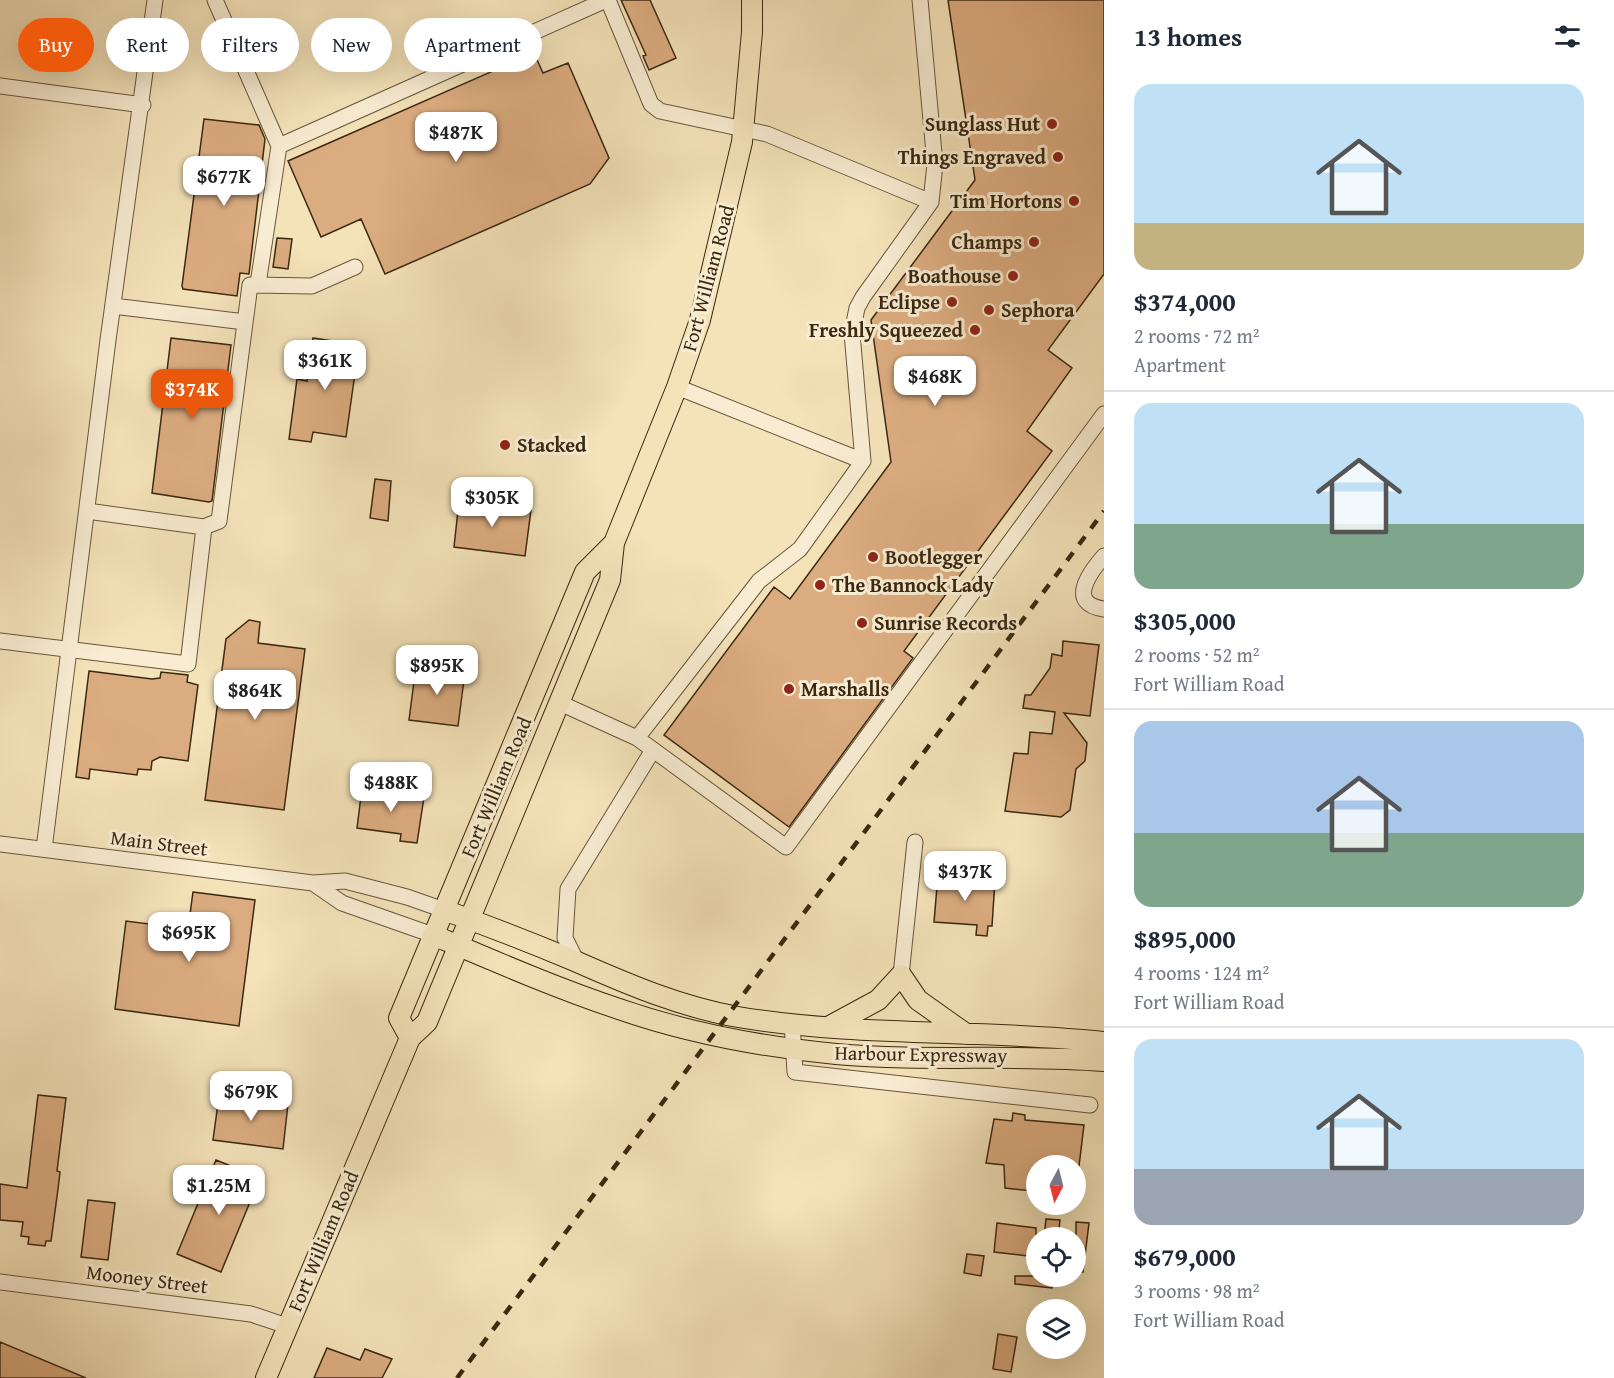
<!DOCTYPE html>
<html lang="en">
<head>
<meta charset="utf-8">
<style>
	body { margin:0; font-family:"Gentium Book Plus",serif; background:#f6f6f7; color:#1f2937; height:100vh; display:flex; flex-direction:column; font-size:22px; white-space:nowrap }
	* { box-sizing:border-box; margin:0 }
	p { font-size:20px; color:#747a83 }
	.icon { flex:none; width:33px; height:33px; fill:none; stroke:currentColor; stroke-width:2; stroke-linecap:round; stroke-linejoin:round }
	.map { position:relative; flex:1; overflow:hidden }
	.side { display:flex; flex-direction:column; background:#fff; width:510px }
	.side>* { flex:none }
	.hud { position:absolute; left:18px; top:18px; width:570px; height:54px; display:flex; gap:12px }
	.needle { width:39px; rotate:187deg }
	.tools { position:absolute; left:1026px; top:1155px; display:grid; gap:12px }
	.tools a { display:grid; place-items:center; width:60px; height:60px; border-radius:50%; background:#fff; box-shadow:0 6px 24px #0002; font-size:30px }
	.price { position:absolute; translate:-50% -51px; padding:0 14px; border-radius:12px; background:#fff; color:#222; font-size:20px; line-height:39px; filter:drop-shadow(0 2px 3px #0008) }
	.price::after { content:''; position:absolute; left:50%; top:36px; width:18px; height:14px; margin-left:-9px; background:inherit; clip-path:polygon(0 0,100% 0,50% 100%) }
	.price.on { background:#ea580c; color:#fff }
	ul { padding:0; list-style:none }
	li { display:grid; align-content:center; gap:12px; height:318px; padding:0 30px }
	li+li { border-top:2px solid #e0e1e3 }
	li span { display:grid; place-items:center; height:186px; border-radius:18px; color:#555 }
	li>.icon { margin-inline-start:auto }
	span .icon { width:108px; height:108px; fill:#fffc; stroke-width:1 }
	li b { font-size:26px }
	h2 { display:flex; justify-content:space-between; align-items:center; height:72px; padding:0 30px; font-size:26px }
	.pill { padding:0 21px; border-radius:27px; background:#fff; box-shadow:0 6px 24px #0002; font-size:21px; line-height:54px }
	.pill.on { background:#ea580c; color:#fff }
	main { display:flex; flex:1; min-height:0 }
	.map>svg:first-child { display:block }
</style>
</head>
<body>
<main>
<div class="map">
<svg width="1104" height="1378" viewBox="0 0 1104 1378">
	<rect width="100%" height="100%" fill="#f4e2b9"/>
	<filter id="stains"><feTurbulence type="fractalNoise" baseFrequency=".00333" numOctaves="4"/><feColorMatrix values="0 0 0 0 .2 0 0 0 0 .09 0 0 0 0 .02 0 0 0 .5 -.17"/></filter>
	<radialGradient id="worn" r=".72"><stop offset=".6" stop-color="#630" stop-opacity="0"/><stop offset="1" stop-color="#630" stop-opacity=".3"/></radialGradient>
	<!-- building -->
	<path fill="#dbac80" stroke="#3a2810" stroke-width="1.5" d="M 621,0 L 650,0 L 676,58 L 649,70 L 643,56 L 646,55 Z
		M 948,0 L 1104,0 L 1104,274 L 1048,350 L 1072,368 L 1027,431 L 1052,451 L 904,651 L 913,658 L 789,827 L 664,735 L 774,587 L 790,599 L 891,462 L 871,320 L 975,180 Z
		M 534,53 L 543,73 L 568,63 L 609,158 L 590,184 L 385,274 L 361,219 L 321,237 L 288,161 Z
		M 204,119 L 259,125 L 265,139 L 249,274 L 240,273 L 237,296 L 183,289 L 182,286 Z
		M 277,238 L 292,239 L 288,269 L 273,267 Z
		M 171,338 L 231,345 L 212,501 L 209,502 L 152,493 Z
		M 313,338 L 359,345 L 346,437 L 313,432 L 311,442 L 289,439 L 297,379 L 307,381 Z
		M 375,479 L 391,481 L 388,521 L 370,518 Z
		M 459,501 L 531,510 L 525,556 L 454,547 Z
		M 249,620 L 260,622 L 258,643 L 305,649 L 284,810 L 205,800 L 226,639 Z
		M 1063,641 L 1099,645 L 1090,716 L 1064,713 L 1087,743 L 1085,761 L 1076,769 L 1070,810 L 1061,817 L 1005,811 L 1014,753 L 1028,754 L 1030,732 L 1052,734 L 1055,712 L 1023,708 L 1025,695 L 1031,695 L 1050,668 L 1052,654 L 1062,656 Z
		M 416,666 L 465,672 L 458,726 L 409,720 Z
		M 89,671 L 152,679 L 160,678 L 161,672 L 188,675 L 187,682 L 198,685 L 188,761 L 160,757 L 152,761 L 151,770 L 138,769 L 137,775 L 90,769 L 89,779 L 76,777 Z
		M 362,788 L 424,797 L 417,843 L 400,841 L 401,834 L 357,828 Z
		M 938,875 L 995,880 L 992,926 L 988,926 L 987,936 L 976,935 L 977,925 L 934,922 Z
		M 193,892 L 255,900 L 239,1026 L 115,1009 L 126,921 L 188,929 Z
		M 38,1095 L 66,1098 L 57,1171 L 60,1172 L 58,1189 L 51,1241 L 46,1241 L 45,1246 L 28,1244 L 29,1237 L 21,1236 L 23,1222 L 0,1220 L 0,1184 L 27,1188 Z
		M 219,1096 L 288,1104 L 283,1149 L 213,1140 Z
		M 1013,1113 L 1025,1115 L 1025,1120 L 1084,1125 L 1079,1166 L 1035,1166 L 1032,1191 L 1005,1188 L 1004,1165 L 986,1163 L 994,1119 L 1012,1121 Z
		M 216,1160 L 260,1178 L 221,1272 L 177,1254 Z
		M 88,1200 L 115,1203 L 108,1260 L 81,1257 Z
		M 1046,1219 L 1060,1220 L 1058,1238 L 1044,1238 Z
		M 1076,1222 L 1089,1223 L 1083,1272 L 1076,1272 Z
		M 997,1223 L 1036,1228 L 1036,1257 L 994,1252 Z
		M 967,1254 L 984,1256 L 981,1276 L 964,1273 Z
		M 1015,1276 L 1054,1276 L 1052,1288 L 1015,1284 Z
		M 998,1334 L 1017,1337 L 1011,1372 L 993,1369 Z
		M 0,1342 L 86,1378 L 0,1378 Z
		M 327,1348 L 360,1360 L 365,1349 L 392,1359 L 382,1378 L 314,1378 Z"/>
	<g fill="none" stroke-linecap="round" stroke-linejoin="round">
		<!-- minor casing -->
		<g stroke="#68563a" stroke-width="17">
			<path id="minor" d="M 215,0 L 279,146 L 606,0
				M 608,0 L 651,104 L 660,111 L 767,134 L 931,202
				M 0,86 L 143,105
				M 258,284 L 279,146
				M 113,306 L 245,322
				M 677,387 L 863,461
				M 87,511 L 204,527 L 219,521 L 250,285 L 312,286 L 355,267
				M 1104,556 C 1090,572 1066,604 1104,609
				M 0,641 L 188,664 L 204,527
				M 560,703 L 637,738 L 786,847 L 1104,414
				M 637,738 L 759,581 L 800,549 L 863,461 L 852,333 L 857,308 L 863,297 L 931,202 L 935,164 L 920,0
				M 0,844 L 313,883 L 345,881 L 407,897 L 444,910
				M 44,849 L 108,340 L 155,0
				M 313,883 L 342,903 L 433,935
				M 577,962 L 565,938 L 568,889 L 653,750
				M 901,975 L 915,842
				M 792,1023 L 795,1072 L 1090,1105
				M 0,1282 L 251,1314 L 287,1326"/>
		</g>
		<!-- major casing -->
		<g stroke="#3a2810" stroke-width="22">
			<path id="major" d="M 444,910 C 488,926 532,943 575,961 C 627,984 681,1007 738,1017 C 858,1037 983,1029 1104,1042
				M 433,935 C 494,961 556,988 619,1009 C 688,1033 764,1047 836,1054 C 925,1062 1015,1054 1104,1061
				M 830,1026 L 878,1000 L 901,975 L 918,1000 L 966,1034
				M 410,1038 L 399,1018 L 585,572 L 614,543
				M 266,1378 L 410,1038 L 427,1022 L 610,580 L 614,543 L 677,387 L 700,320 L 742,142 L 752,32 L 752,0"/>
		</g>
		<!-- minor -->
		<use href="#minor" stroke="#f8ecd2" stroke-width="15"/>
		<!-- major -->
		<use href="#major" stroke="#f4e2b9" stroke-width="20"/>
		<!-- rail -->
		<path stroke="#3a2810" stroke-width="4.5" stroke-dasharray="10 10" stroke-linecap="butt" d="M 457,1378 L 1104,511"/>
	</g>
	<!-- markers -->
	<g fill="#8f2418" stroke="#f8ecd2" stroke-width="2">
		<circle cx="1052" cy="124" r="6"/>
		<circle cx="1058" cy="157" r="6"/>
		<circle cx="1074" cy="201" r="6"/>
		<circle cx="1034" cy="242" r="6"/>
		<circle cx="1013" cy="276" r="6"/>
		<circle cx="952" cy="302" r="6"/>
		<circle cx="989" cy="310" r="6"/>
		<circle cx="975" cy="330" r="6"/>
		<circle cx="505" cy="445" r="6"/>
		<circle cx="873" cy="557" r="6"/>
		<circle cx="820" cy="585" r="6"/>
		<circle cx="862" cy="623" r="6"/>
		<circle cx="789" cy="689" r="6"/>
	</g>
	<g text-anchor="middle" stroke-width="6" stroke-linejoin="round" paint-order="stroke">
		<!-- poi labels -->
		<g font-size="20" font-weight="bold" fill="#3a2810" stroke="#f8ecd2" text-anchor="end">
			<text x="1040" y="131">Sunglass Hut</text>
			<text x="1046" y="164">Things Engraved</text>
			<text x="1062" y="208">Tim Hortons</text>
			<text x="1022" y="249">Champs</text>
			<text x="1001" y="283">Boathouse</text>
			<text x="940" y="309">Eclipse</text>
			<text x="1001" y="317" text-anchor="start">Sephora</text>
			<text x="963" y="337">Freshly Squeezed</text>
			<text x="517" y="452" text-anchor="start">Stacked</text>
			<text x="885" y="564" text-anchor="start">Bootlegger</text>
			<text x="832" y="592" text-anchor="start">The Bannock Lady</text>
			<text x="874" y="630" text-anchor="start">Sunrise Records</text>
			<text x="801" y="696" text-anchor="start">Marshalls</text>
		</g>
		<!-- street labels -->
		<g font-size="20" fill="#3a2810" stroke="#f8ecd2">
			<text transform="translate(708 278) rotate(-75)" y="7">Fort William Road</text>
			<text transform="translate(496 787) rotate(-67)" y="7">Fort William Road</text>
			<text transform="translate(159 843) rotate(7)" y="7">Main Street</text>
			<text transform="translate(921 1054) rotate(1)" y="7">Harbour Expressway</text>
			<text transform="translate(323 1241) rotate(-67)" y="7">Fort William Road</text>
			<text transform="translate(147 1279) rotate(7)" y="7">Mooney Street</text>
		</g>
	</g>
	<rect width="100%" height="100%" filter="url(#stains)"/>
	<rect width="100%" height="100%" fill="url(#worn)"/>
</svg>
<div class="tools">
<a><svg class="needle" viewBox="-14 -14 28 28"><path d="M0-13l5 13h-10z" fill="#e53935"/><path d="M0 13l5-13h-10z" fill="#747a83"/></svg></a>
<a><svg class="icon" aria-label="locate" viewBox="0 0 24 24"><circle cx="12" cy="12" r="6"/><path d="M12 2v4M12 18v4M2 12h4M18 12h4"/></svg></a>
<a><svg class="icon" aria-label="layers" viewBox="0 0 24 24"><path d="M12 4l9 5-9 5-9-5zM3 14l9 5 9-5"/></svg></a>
</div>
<b class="price" style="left:456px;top:163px">$487K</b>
<b class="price" style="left:224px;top:207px">$677K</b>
<b class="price" style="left:325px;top:391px">$361K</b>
<b class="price" style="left:935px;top:407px">$468K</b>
<b class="price on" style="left:192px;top:420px">$374K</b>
<b class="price" style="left:492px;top:528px">$305K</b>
<b class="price" style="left:437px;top:696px">$895K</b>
<b class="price" style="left:255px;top:721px">$864K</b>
<b class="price" style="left:391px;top:813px">$488K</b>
<b class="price" style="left:965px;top:902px">$437K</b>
<b class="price" style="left:189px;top:963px">$695K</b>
<b class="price" style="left:251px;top:1122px">$679K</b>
<b class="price" style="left:219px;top:1216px">$1.25M</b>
<div class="hud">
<a class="pill on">Buy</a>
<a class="pill">Rent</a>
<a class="pill">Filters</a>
<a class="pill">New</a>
<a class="pill">Apartment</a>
</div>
</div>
<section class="side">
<h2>13 homes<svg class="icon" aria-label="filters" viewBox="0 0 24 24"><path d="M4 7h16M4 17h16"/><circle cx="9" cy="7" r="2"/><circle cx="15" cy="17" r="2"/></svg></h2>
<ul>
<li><span style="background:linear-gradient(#bfe0f5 75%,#c2b280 0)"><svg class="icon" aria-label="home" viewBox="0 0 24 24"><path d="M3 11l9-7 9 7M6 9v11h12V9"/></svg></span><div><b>$374,000</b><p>2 rooms · 72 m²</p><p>Apartment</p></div></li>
<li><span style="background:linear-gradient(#bfe0f5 65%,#7fa58c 0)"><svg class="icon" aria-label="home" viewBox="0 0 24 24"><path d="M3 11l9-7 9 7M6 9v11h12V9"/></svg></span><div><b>$305,000</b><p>2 rooms · 52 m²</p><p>Fort William Road</p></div></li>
<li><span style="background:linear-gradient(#a9c7e8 60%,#7fa58c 0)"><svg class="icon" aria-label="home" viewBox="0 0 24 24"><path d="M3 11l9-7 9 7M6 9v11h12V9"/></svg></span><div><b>$895,000</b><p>4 rooms · 124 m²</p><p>Fort William Road</p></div></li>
<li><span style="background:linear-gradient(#bfe0f5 70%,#9aa5b1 0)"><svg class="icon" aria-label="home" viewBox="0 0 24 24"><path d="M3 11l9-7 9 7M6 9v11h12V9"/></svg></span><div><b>$679,000</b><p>3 rooms · 98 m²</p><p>Fort William Road</p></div></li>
</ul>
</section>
</main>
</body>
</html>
